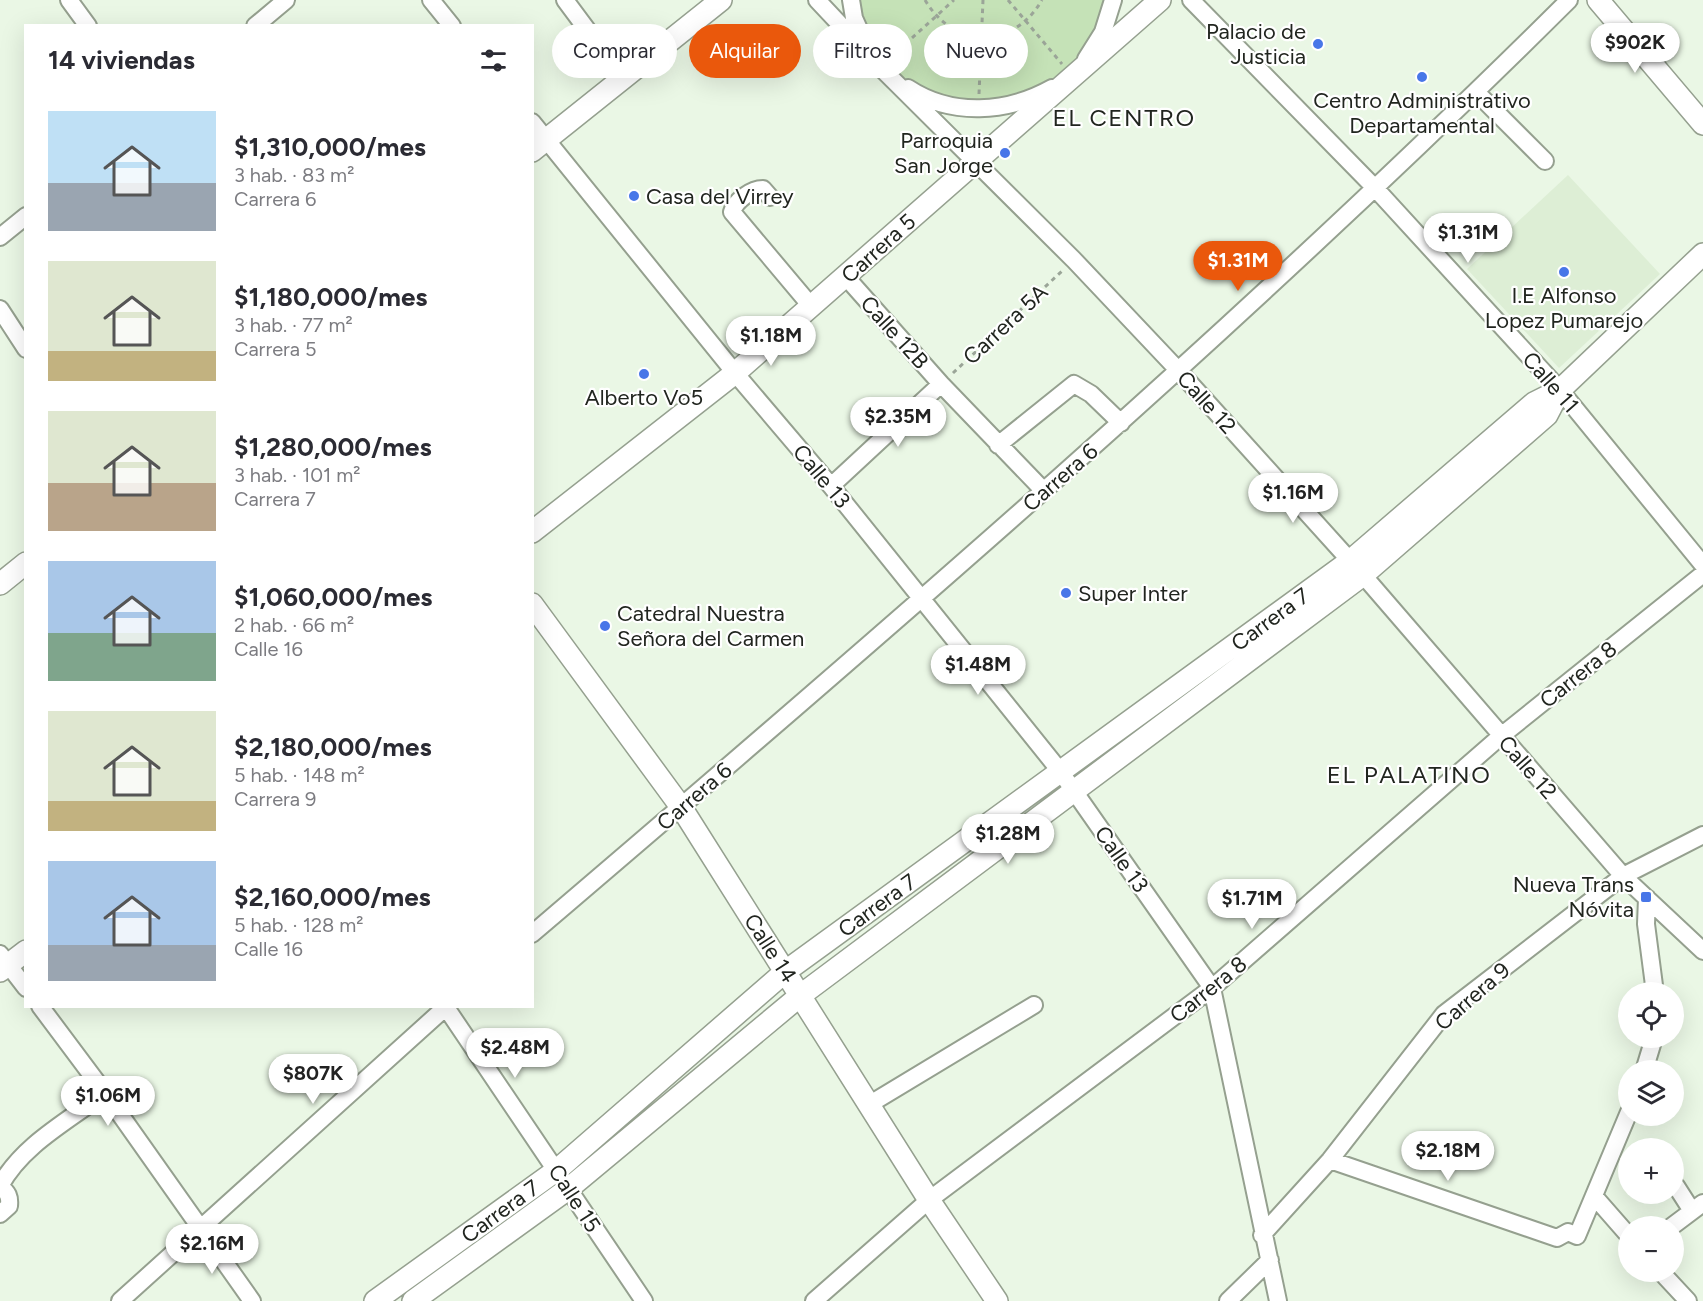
<!DOCTYPE html>
<html lang="es">
<head>
<meta charset="utf-8">
<style>
	body { margin:0; font-family:Figtree,sans-serif; background:#f7f7f7; color:#2b2b33; height:100vh; display:flex; flex-direction:column; font-size:22px; white-space:nowrap }
	* { box-sizing:border-box; margin:0 }
	p { font-size:20px; color:#7c7c81 }
	.icon { flex:none; width:33px; height:33px; fill:none; stroke:currentColor; stroke-width:2; stroke-linecap:round; stroke-linejoin:round }
	.map { position:relative; flex:1; overflow:hidden }
	.panel { position:absolute; left:24px; top:24px; width:510px; height:984px; display:flex; flex-direction:column; background:#fff; border-radius:0px; box-shadow:0 6px 24px #0002 }
	.panel>* { flex:none }
	.top-card { position:absolute; left:552px; top:24px; width:570px; height:54px; display:flex; gap:12px }
	.controls { position:absolute; left:1618px; top:982px; display:grid; gap:12px }
	.controls a { display:grid; place-items:center; width:66px; height:66px; border-radius:50%; background:#fff; box-shadow:0 6px 24px #0002; font-size:30px }
	.price { position:absolute; translate:-50% -51px; padding:0 14px; border-radius:21px; background:#fff; color:#222; font-size:20px; line-height:39px; filter:drop-shadow(0 2px 3px #0008) }
	.price::after { content:''; position:absolute; left:50%; top:36px; width:18px; height:14px; margin-left:-9px; background:inherit; clip-path:polygon(0 0,100% 0,50% 100%) }
	.price.on { background:#ea580c; color:#fff }
	ul { padding:0; list-style:none }
	li { display:flex; align-items:center; gap:18px; height:150px; padding:0 24px }
	li span { display:grid; place-items:center; flex:none; width:168px; height:120px; border-radius:0px; color:#555 }
	li>.icon { margin-inline-start:auto }
	span .icon { width:72px; height:72px; fill:#fffc; stroke-width:1 }
	li b { font-size:26px }
	h2 { display:flex; justify-content:space-between; align-items:center; height:72px; padding:0 24px; font-size:26px }
	.pill { padding:0 21px; border-radius:27px; background:#fff; box-shadow:0 6px 24px #0002; font-size:21px; line-height:54px }
	.pill.on { background:#ea580c; color:#fff }
	.map>svg:first-child { display:block }
</style>
</head>
<body>
<div class="map">
<svg width="1703" height="1301" viewBox="0 0 1703 1301">
	<rect width="100%" height="100%" fill="#eaf7e5"/>
	<!-- built -->
	<path fill="#ddeed5" d="M 1568,175 L 1660,274 L 1559,368 L 1467,269 Z"/>
	<!-- green -->
	<path fill="#c5e2b7" d="M 851,0 L 1113,0 L 1073,77 L 1018,103 L 935,102 L 880,67 Z"/>
	<g fill="none" stroke-linecap="round" stroke-linejoin="round">
		<!-- minor casing -->
		<g stroke="#95a08f" stroke-width="20">
			<path id="minor" d="M 69,0 L 88,26
				M 431,0 L 452,26
				M 565,0 L 623,78
				M 817,0 L 880,67 L 1074,260 L 1178,370 L 1363,575 L 1623,876 L 1703,951
				M 851,0 L 854,18 L 867,47
				M 1191,0 L 1375,188 L 1560,390 L 1703,565
				M 255,26 L 286,0
				M 1086,59 L 1103,32 L 1113,0
				M 908,88 C 952,117 1007,113 1052,88
				M 1476,92 L 1545,161
				M 532,122 L 735,373 L 831,486 L 1060,771 L 1212,988 L 1278,1301
				M 770,197 L 763,189 C 751,189 735,201 732,212 L 811,306
				M 0,237 L 26,216
				M 846,277 L 941,384 L 1043,490
				M 0,309 L 26,349
				M 998,445 L 1074,384 L 1091,394 L 1121,423
				M 831,486 L 941,384
				M 1647,898 L 1646,924 L 1655,993
				M 532,934 C 886,632 1239,328 1569,0
				M 0,954 L 26,988
				M 40,1006 L 105,1093 L 252,1301
				M 445,1006 L 644,1301
				M 1644,1071 L 1654,1038
				M 870,1104 L 1034,1005
				M 1330,1160 L 1557,1238 L 1568,1232 L 1577,1236 L 1629,1112
				M 0,1186 C 22,1145 68,1121 105,1093
				M 1676,1186 L 1692,1211
				M 0,1187 C 8,1192 10,1197 9,1206 L 0,1214
				M 1594,1196 L 1629,1236
				M 1671,1227 L 1703,1203
				M 1262,1235 L 1330,1160 L 1444,1014 L 1623,876 L 1703,835
				M 1661,1272 L 1688,1301
				M 120,1301 L 447,1006
				M 814,1301 L 929,1200 L 1212,988 L 1501,736 L 1703,574
				M 1228,1301 L 1270,1260"/>
		</g>
		<!-- major casing -->
		<g stroke="#95a08f" stroke-width="24">
			<path id="major" d="M 1598,0 L 1703,124
				M 532,151 L 721,0
				M 532,532 L 735,373 L 1160,0
				M 0,584 L 26,563
				M 532,604 L 681,807 L 929,1200 L 997,1301
				M 0,971 L 26,951
				M 375,1301 L 557,1170 L 786,971 L 1350,561 L 1534,403 L 1560,390 L 1703,254
				M 413,1301 L 568,1189 L 801,995 L 1363,575 L 1547,415 L 1560,390"/>
		</g>
		<!-- path -->
		<path stroke="#9ba598" stroke-width="3" stroke-dasharray="4.5 4.5" stroke-linecap="butt" d="M 925,0 C 954,49 1013,50 1042,0
			M 1008,0 L 1062,64
			M 892,56 L 954,0
			M 979,94 L 983,0
			M 953,373 L 1062,271"/>
		<!-- minor -->
		<use href="#minor" stroke="#fff" stroke-width="16"/>
		<!-- major -->
		<use href="#major" stroke="#fff" stroke-width="21"/>
	</g>
	<!-- markers -->
	<g fill="#4876e8" stroke="#fff" stroke-width="2">
		<circle cx="1318" cy="44" r="6"/>
		<circle cx="1422" cy="77" r="6"/>
		<circle cx="1005" cy="153" r="6"/>
		<circle cx="634" cy="196" r="6"/>
		<circle cx="1564" cy="272" r="6"/>
		<circle cx="644" cy="374" r="6"/>
		<circle cx="1066" cy="593" r="6"/>
		<circle cx="605" cy="626" r="6"/>
		<rect x="1640" y="891" width="12" height="12" rx="3"/>
	</g>
	<g text-anchor="middle" stroke-width="4.5" stroke-linejoin="round" paint-order="stroke">
		<!-- poi labels -->
		<g font-size="22" fill="#21251f" stroke="#fff" text-anchor="end">
			<text x="1306" y="39">Palacio de<tspan x="1306" dy="25">Justicia</tspan></text>
			<text x="1422" y="108" text-anchor="middle">Centro Administrativo<tspan x="1422" dy="25">Departamental</tspan></text>
			<text x="993" y="148">Parroquia<tspan x="993" dy="25">San Jorge</tspan></text>
			<text x="646" y="204" text-anchor="start">Casa del Virrey</text>
			<text x="1564" y="303" text-anchor="middle">I.E Alfonso<tspan x="1564" dy="25">Lopez Pumarejo</tspan></text>
			<text x="644" y="405" text-anchor="middle">Alberto Vo5</text>
			<text x="1078" y="601" text-anchor="start">Super Inter</text>
			<text x="617" y="621" text-anchor="start">Catedral Nuestra<tspan x="617" dy="25">Señora del Carmen</tspan></text>
			<text x="1634" y="892">Nueva Trans<tspan x="1634" dy="25">Nóvita</tspan></text>
		</g>
		<!-- street labels -->
		<g font-size="22" fill="#21251f" stroke="#fff">
			<text transform="translate(878 248) rotate(-42)" y="8">Carrera 5</text>
			<text transform="translate(1005 324) rotate(-43)" y="8">Carrera 5A</text>
			<text transform="translate(895 332) rotate(48)" y="8">Calle 12B</text>
			<text transform="translate(1551 382) rotate(49)" y="8">Calle 11</text>
			<text transform="translate(1207 402) rotate(48)" y="8">Calle 12</text>
			<text transform="translate(822 476) rotate(50)" y="8">Calle 13</text>
			<text transform="translate(1060 477) rotate(-41)" y="8">Carrera 6</text>
			<text transform="translate(1270 619) rotate(-36)" y="8">Carrera 7</text>
			<text transform="translate(1578 674) rotate(-39)" y="8">Carrera 8</text>
			<text transform="translate(1528 767) rotate(49)" y="8">Calle 12</text>
			<text transform="translate(694 796) rotate(-41)" y="8">Carrera 6</text>
			<text transform="translate(1122 859) rotate(55)" y="8">Calle 13</text>
			<text transform="translate(877 905) rotate(-36)" y="8">Carrera 7</text>
			<text transform="translate(771 948) rotate(57)" y="8">Calle 14</text>
			<text transform="translate(1208 989) rotate(-39)" y="8">Carrera 8</text>
			<text transform="translate(1472 996) rotate(-41)" y="8">Carrera 9</text>
			<text transform="translate(575 1198) rotate(57)" y="8">Calle 15</text>
			<text transform="translate(500 1211) rotate(-36)" y="8">Carrera 7</text>
		</g>
		<!-- neighbourhood labels -->
		<g font-size="24" letter-spacing="1.5" fill="#21251f" stroke="#fff">
			<text x="1124" y="126">EL CENTRO</text>
			<text x="1409" y="783">EL PALATINO</text>
		</g>
	</g>
</svg>
<div class="controls">
<a><svg class="icon" aria-label="locate" viewBox="0 0 24 24"><circle cx="12" cy="12" r="6"/><path d="M12 2v4M12 18v4M2 12h4M18 12h4"/></svg></a>
<a><svg class="icon" aria-label="layers" viewBox="0 0 24 24"><path d="M12 4l9 5-9 5-9-5zM3 14l9 5 9-5"/></svg></a>
<a>+</a>
<a>−</a>
</div>
<b class="price" style="left:1635px;top:74px">$902K</b>
<b class="price" style="left:1468px;top:264px">$1.31M</b>
<b class="price on" style="left:1238px;top:292px">$1.31M</b>
<b class="price" style="left:771px;top:367px">$1.18M</b>
<b class="price" style="left:898px;top:448px">$2.35M</b>
<b class="price" style="left:1293px;top:524px">$1.16M</b>
<b class="price" style="left:978px;top:696px">$1.48M</b>
<b class="price" style="left:1008px;top:865px">$1.28M</b>
<b class="price" style="left:1252px;top:930px">$1.71M</b>
<b class="price" style="left:515px;top:1079px">$2.48M</b>
<b class="price" style="left:313px;top:1105px">$807K</b>
<b class="price" style="left:108px;top:1127px">$1.06M</b>
<b class="price" style="left:1448px;top:1182px">$2.18M</b>
<b class="price" style="left:212px;top:1275px">$2.16M</b>
<div class="top-card">
<a class="pill">Comprar</a>
<a class="pill on">Alquilar</a>
<a class="pill">Filtros</a>
<a class="pill">Nuevo</a>
</div>
<section class="panel">
<h2>14 viviendas<svg class="icon" aria-label="filters" viewBox="0 0 24 24"><path d="M4 7h16M4 17h16"/><circle cx="9" cy="7" r="2"/><circle cx="15" cy="17" r="2"/></svg></h2>
<ul>
<li><span style="background:linear-gradient(#bfe0f5 60%,#9aa5b1 0)"><svg class="icon" aria-label="home" viewBox="0 0 24 24"><path d="M3 11l9-7 9 7M6 9v11h12V9"/></svg></span><div><b>$1,310,000/mes</b><p>3 hab. · 83 m²</p><p>Carrera 6</p></div></li>
<li><span style="background:linear-gradient(#dfe7d0 75%,#c2b280 0)"><svg class="icon" aria-label="home" viewBox="0 0 24 24"><path d="M3 11l9-7 9 7M6 9v11h12V9"/></svg></span><div><b>$1,180,000/mes</b><p>3 hab. · 77 m²</p><p>Carrera 5</p></div></li>
<li><span style="background:linear-gradient(#dfe7d0 60%,#b9a48a 0)"><svg class="icon" aria-label="home" viewBox="0 0 24 24"><path d="M3 11l9-7 9 7M6 9v11h12V9"/></svg></span><div><b>$1,280,000/mes</b><p>3 hab. · 101 m²</p><p>Carrera 7</p></div></li>
<li><span style="background:linear-gradient(#a9c7e8 60%,#7fa58c 0)"><svg class="icon" aria-label="home" viewBox="0 0 24 24"><path d="M3 11l9-7 9 7M6 9v11h12V9"/></svg></span><div><b>$1,060,000/mes</b><p>2 hab. · 66 m²</p><p>Calle 16</p></div></li>
<li><span style="background:linear-gradient(#dfe7d0 75%,#c2b280 0)"><svg class="icon" aria-label="home" viewBox="0 0 24 24"><path d="M3 11l9-7 9 7M6 9v11h12V9"/></svg></span><div><b>$2,180,000/mes</b><p>5 hab. · 148 m²</p><p>Carrera 9</p></div></li>
<li><span style="background:linear-gradient(#a9c7e8 70%,#9aa5b1 0)"><svg class="icon" aria-label="home" viewBox="0 0 24 24"><path d="M3 11l9-7 9 7M6 9v11h12V9"/></svg></span><div><b>$2,160,000/mes</b><p>5 hab. · 128 m²</p><p>Calle 16</p></div></li>
</ul>
</section>
</div>
</body>
</html>
